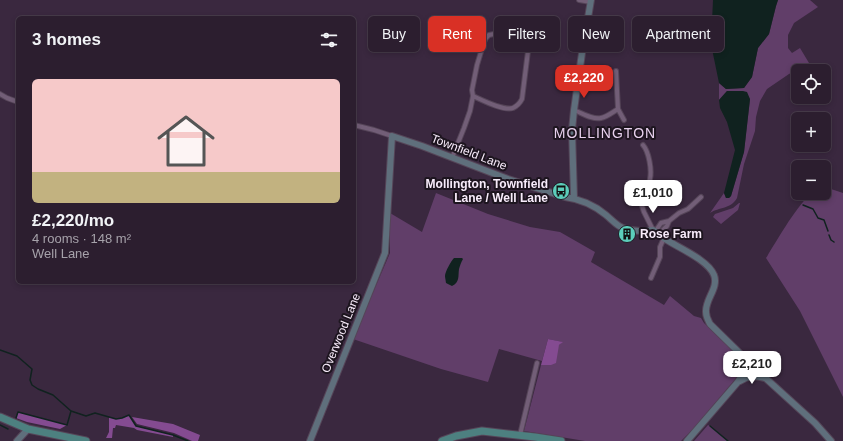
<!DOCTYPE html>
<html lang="en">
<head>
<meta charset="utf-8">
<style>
	body { margin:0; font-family:Arial,sans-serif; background:#382b3b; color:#f1f3f6; height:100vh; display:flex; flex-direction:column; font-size:15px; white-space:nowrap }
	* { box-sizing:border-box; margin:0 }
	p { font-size:13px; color:#a6a2aa }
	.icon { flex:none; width:22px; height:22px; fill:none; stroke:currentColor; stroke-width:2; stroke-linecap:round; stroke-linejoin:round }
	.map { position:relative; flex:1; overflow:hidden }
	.sheet { position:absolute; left:16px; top:16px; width:340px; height:268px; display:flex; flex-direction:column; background:#2c1e2f; border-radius:6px; box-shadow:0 2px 6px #0003,0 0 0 1px #483c4b }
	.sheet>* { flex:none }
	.banner { position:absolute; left:368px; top:16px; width:380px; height:36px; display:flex; gap:8px }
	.fabs { position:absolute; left:791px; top:64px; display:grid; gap:8px }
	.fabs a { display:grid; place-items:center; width:40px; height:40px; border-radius:6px; background:#2c1e2f; box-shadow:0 2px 6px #0003,0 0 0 1px #483c4b; font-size:20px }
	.price { position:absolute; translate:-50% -34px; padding:0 9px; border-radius:8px; background:#fff; color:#222; font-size:13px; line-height:26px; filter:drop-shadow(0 1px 2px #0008) }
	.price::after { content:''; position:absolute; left:50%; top:24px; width:12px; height:9px; margin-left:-6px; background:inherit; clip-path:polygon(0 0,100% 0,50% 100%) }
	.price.selected { background:#d93025; color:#fff }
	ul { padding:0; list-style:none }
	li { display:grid; align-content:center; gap:8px; height:212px; padding:0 16px }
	li span { display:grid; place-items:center; height:124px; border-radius:6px; color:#555 }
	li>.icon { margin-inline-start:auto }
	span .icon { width:72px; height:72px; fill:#fffc; stroke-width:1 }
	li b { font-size:17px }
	h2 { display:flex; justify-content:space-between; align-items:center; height:48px; padding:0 16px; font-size:17px }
	.tag { padding:0 14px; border-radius:6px; background:#2c1e2f; box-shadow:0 2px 6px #0003,0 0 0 1px #483c4b; font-size:14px; line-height:36px }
	.tag.selected { background:#d93025; color:#fff }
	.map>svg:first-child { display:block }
</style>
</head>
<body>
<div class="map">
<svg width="843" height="441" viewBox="0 0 843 441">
	<rect width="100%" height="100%" fill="#3a283f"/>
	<!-- green -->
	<path fill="#613e69" d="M 778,0 L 810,0 L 818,7 L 794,23 L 788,35 L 788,48 L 792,53 L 800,48 L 809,63 L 789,74 L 767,89 L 760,101 L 756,117 L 755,131 L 744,164 L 737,198 C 731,209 719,207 710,213 L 724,193 L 726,198 L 729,198 L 731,196 L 744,152 L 750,99 L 727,91 L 719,100 L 719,83 L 726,89 L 744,88 L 752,77 L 758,48 L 769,34 L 776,6 Z
		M 828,188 L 843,193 L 843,397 L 800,311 L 766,258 C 775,244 799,201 812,194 C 815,192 820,193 824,193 L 824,189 Z
		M 436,193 L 488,214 L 530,227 L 560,232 L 595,252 L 591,262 L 664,305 L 670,296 L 694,316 L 701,318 L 704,323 L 742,359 C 745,363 745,365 743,370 L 693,429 L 681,441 L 585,441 L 524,431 L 541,365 L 546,365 L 559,345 L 562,342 L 548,339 L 542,361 L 499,349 L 488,382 L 441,369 L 353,339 L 390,253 L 390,213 L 422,232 Z
		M 739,203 L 740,203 L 738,210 L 721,224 L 713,217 L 715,214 L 733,208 Z
		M 708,425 L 710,426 L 728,441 L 694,441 Z"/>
	<!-- forest -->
	<path fill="#844b91" d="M 548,339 L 563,342 L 559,345 L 556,363 L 551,365 L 541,365 Z
		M 18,412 L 67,425 L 60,429 L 27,422 L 16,418 Z
		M 129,415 L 136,426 L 173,435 L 173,437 L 137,430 L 134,428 L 116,425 L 115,428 L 113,428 L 112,438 L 106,438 L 109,432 L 109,417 C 117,420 122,419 129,415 Z
		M 132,417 L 173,424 L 200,435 L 198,441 L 192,441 L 174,433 L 137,424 Z"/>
	<!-- water -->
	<path fill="#10221f" d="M 713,0 L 778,0 L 776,6 L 769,34 L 758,48 L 752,77 L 744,88 L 726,89 L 719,83 L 711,44 Z
		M 727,91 L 743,91 L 747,92 L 750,99 L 744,152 L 731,196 L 729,198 L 726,198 L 724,193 L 735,150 L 727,122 L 720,108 L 719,100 Z
		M 454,258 L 462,258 L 463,259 C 461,262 460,266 459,269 C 458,276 460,282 452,286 L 446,283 C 446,282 445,277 445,276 C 445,272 451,261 454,258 Z"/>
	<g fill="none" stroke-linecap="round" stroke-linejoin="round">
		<!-- stream -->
		<path stroke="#10221f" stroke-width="1.5" d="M 803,205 L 813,209 L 818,218 L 824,220 L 828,231
			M 829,235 L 831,240 L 834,242
			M 0,350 L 17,356 L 32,369 L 30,380 L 32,385 L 38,389 L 53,395 L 71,411 L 86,416 L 95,413 L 116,419 L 122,418 L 129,415 L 136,426 L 173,435 L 188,441
			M 16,418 L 18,412 L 67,425 L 71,411
			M 0,425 L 8,429
			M 710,426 L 728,441"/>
		<!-- street casing -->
		<g stroke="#554558" stroke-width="6">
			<path id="street" d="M 579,0 L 591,2
				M 616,71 L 618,109
				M 0,94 L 7,98 L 18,102
				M 574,110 C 582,113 592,120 601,118 C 607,117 613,112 618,109 L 624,120
				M 354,125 L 374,130 L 392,136
				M 643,145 C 649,152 652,170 650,179 C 649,187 644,195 641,203 L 644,212 L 653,230
				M 452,158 L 464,128 L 470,111 L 473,96 L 472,90 L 477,65 L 484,42 L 486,38 L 489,35 L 494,34 L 504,35 L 524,42 L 526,45 L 528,51 L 522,99 C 520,103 517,106 513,108 C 503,111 482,100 473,96
				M 655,232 L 661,223 L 669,221 L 679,213 L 688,209 L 701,197
				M 659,234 L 667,226 L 669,221
				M 651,278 L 660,257 L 660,247 L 664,238
				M 520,435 L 529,397 L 537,363"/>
		</g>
		<!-- secondary casing -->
		<g stroke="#554558" stroke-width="8">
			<path id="secondary" d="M 574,198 L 572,130 L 574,110 L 582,53 L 591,0
				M 740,381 C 749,375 756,376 765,378
				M 17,441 L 28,429
				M 310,441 L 385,253 L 392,136 L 422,146 L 508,179 L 565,197 C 580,199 594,205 606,215 C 611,219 617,226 623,228 C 629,230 638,231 644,231 C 647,231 651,230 653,230 C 657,232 662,237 665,239 C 679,248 708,260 714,275 C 719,288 705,299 706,312 C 706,317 708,320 710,324 L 761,374 L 815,423 L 831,441
				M 687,441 L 737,383 L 744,373 L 749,362"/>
		</g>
		<!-- primary casing -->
		<g stroke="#554558" stroke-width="9">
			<path id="primary" d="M 0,417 L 28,429 L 86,441
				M 442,441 L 456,436 L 482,431 L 535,437 L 561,441"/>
		</g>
		<!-- street -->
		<use href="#street" stroke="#725e77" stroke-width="4"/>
		<!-- secondary -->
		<use href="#secondary" stroke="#5f6f7c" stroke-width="6"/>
		<!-- primary -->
		<use href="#primary" stroke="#4d8080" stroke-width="7"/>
	</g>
	<!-- icons -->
	<defs>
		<g id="bus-disc" transform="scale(0.9)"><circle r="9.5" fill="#5ccebb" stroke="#1d151f"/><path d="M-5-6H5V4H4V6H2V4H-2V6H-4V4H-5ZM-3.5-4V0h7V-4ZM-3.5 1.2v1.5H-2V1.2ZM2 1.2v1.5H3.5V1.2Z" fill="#111"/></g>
		<g id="building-disc" transform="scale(0.9)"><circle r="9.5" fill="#5ccebb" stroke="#1d151f"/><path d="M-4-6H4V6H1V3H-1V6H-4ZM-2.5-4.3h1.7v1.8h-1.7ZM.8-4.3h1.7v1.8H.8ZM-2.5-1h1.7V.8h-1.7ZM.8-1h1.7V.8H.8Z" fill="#111"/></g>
	</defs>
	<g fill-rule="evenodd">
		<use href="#bus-disc" x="561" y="191"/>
		<use href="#building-disc" x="627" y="234"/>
	</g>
	<g text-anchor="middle" stroke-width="4" stroke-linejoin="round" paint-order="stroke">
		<!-- street labels -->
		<g font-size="12" fill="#f8ecfb" stroke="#1d151f">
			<text transform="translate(469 152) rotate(21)" y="4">Townfield Lane</text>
			<text transform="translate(341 333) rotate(-68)" y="4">Overwood Lane</text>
		</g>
		<!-- poi labels -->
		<g font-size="12" font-weight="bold" fill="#f8ecfb" stroke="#1d151f" text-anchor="end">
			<text x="548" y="188">Mollington, Townfield<tspan x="548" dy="14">Lane / Well Lane</tspan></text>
			<text x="640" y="238" text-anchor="start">Rose Farm</text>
		</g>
		<!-- quarter labels -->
		<g font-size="14" letter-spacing="1" fill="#e8d1ee" stroke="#1d151f">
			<text x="605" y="138">MOLLINGTON</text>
		</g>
	</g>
</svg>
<div class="fabs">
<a><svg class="icon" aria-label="locate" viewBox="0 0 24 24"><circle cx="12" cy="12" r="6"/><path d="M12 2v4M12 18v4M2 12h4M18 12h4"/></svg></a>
<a>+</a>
<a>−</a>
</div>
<b class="price selected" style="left:584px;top:99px">£2,220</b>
<b class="price" style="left:653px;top:214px">£1,010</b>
<b class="price" style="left:752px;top:385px">£2,210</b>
<div class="banner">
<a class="tag">Buy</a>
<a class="tag selected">Rent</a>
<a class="tag">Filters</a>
<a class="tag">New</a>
<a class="tag">Apartment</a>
</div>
<section class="sheet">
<h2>3 homes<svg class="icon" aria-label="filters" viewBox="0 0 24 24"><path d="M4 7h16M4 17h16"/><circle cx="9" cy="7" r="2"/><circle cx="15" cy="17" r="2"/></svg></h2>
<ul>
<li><span style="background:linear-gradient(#f6c9c9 75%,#c2b280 0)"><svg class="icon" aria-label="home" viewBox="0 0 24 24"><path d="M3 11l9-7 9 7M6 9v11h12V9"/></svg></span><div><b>£2,220/mo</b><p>4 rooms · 148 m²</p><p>Well Lane</p></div></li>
</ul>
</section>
</div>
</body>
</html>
